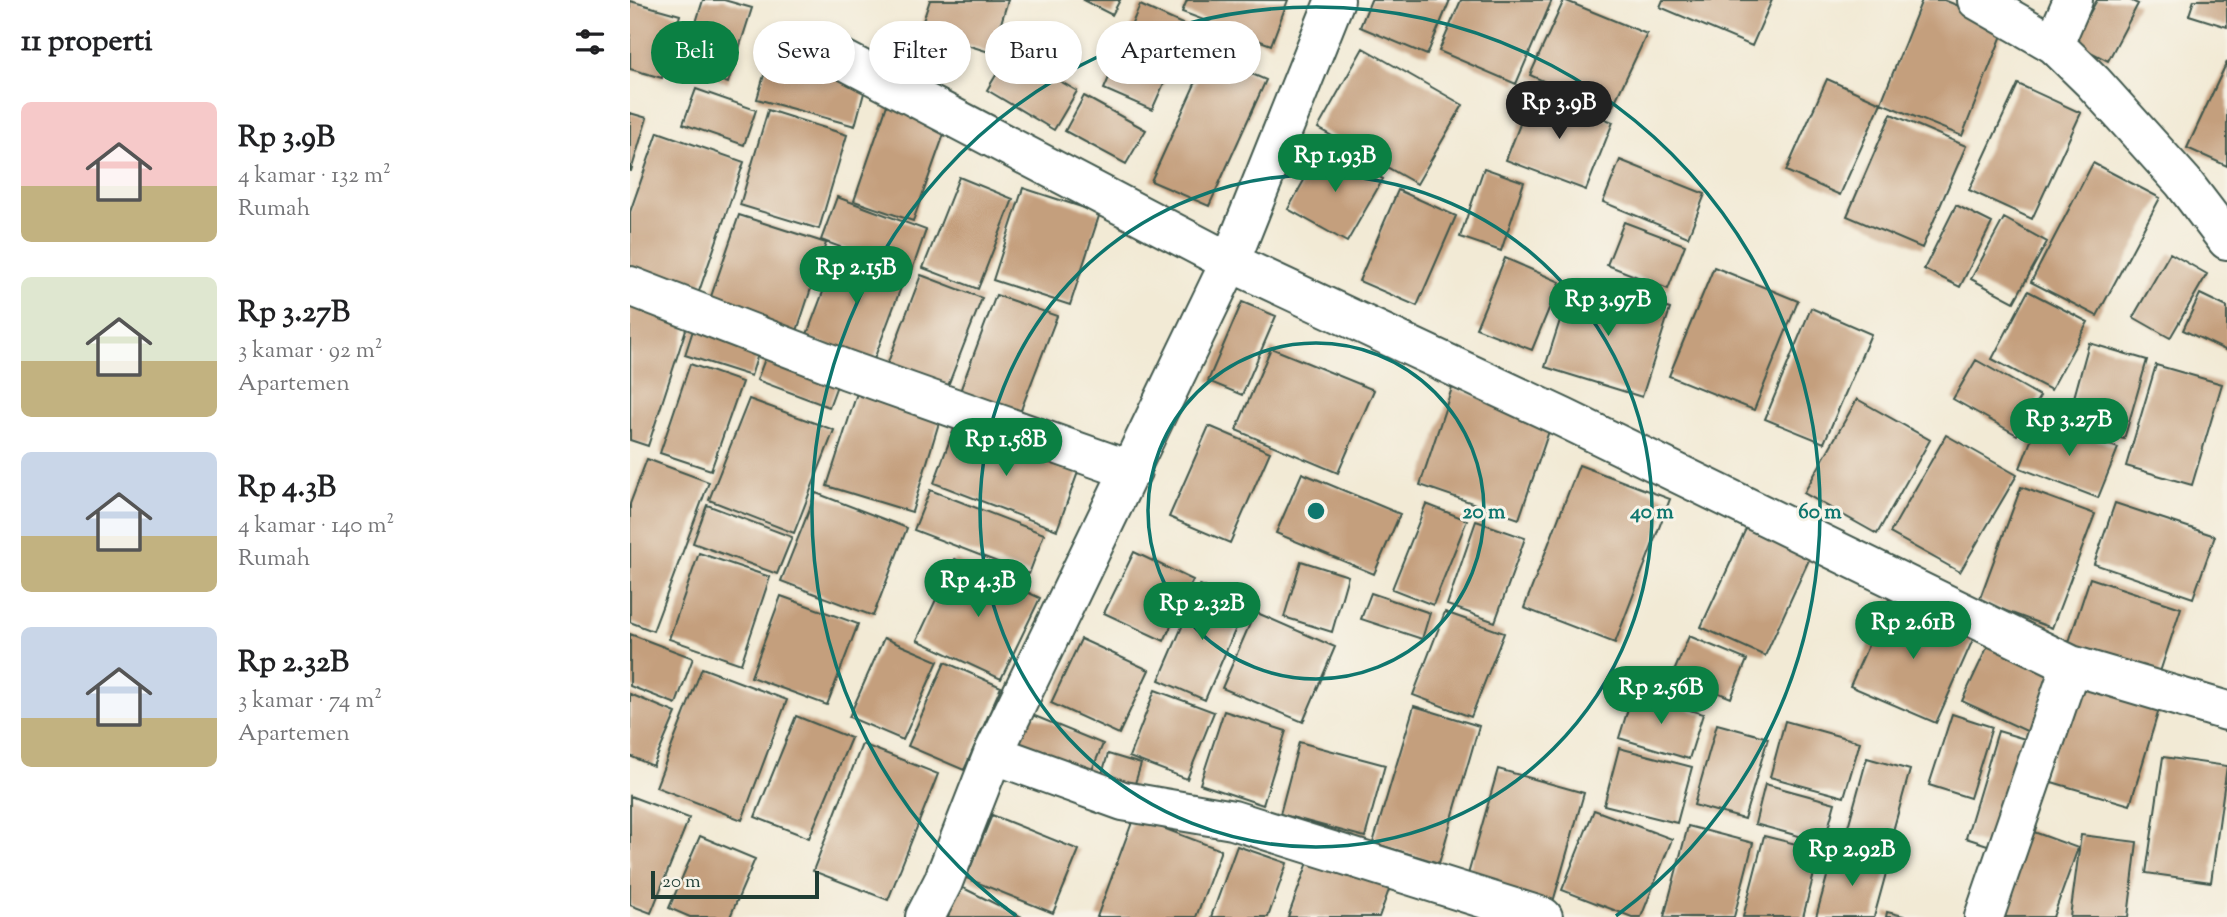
<!DOCTYPE html>
<html lang="id">
<head>
<meta charset="utf-8">
<style>
	body { margin:0; font-family:"Sorts Mill Goudy",serif; background:#f2f2f2; color:#202124; height:100vh; display:flex; flex-direction:column; font-size:26px; white-space:nowrap }
	* { box-sizing:border-box; margin:0 }
	p { font-size:23px; color:#757577 }
	.icon { flex:none; width:38px; height:38px; fill:none; stroke:currentColor; stroke-width:2; stroke-linecap:round; stroke-linejoin:round }
	.map { position:relative; flex:1; overflow:hidden }
	.details { display:flex; flex-direction:column; background:#fff; width:630px }
	.details>* { flex:none }
	.top-card { position:absolute; left:21px; top:21px; width:665px; height:63px; display:flex; gap:14px }
	.scale { position:absolute; left:21px; bottom:18px; width:168px; box-sizing:border-box; padding-left:7px; border:4px solid #1f3d34; border-top:0; font-size:19px; line-height:24px; white-space:nowrap; color:#1f3d34; -webkit-text-stroke:5px #f7f3e8; paint-order:stroke }
	.price { position:absolute; translate:-50% -60px; padding:0 16px; border-radius:24px; background:#0b8043; color:#fff; font-size:23px; line-height:46px; filter:drop-shadow(0 2px 4px #0008) }
	.price::after { content:''; position:absolute; left:50%; top:42px; width:21px; height:16px; margin-left:-10px; background:inherit; clip-path:polygon(0 0,100% 0,50% 100%) }
	.price.current { background:#222; color:#fff }
	ul { padding:0; list-style:none }
	li { display:flex; align-items:center; gap:21px; height:175px; padding:0 21px }
	li span { display:grid; place-items:center; flex:none; width:196px; height:140px; border-radius:10px; color:#555 }
	li>.icon { margin-inline-start:auto }
	span .icon { width:84px; height:84px; fill:#fffc; stroke-width:1 }
	li b { font-size:30px }
	h2 { display:flex; justify-content:space-between; align-items:center; height:84px; padding:0 21px; font-size:30px }
	.chip { padding:0 24px; border-radius:32px; background:#fff; box-shadow:0 4px 10px #0003; font-size:24px; line-height:63px }
	.chip.current { background:#0b8043; color:#fff }
	main { display:flex; flex:1; min-height:0 }
	.map>svg:first-child { display:block }
</style>
</head>
<body>
<main>
<section class="details">
<h2>11 properti<svg class="icon" aria-label="filters" viewBox="0 0 24 24"><path d="M4 7h16M4 17h16"/><circle cx="9" cy="7" r="2"/><circle cx="15" cy="17" r="2"/></svg></h2>
<ul>
<li><span style="background:linear-gradient(#f6c9c9 60%,#c2b280 0)"><svg class="icon" aria-label="home" viewBox="0 0 24 24"><path d="M3 11l9-7 9 7M6 9v11h12V9"/></svg></span><div><b>Rp 3.9B</b><p>4 kamar · 132 m²</p><p>Rumah</p></div></li>
<li><span style="background:linear-gradient(#dfe7d0 60%,#c2b280 0)"><svg class="icon" aria-label="home" viewBox="0 0 24 24"><path d="M3 11l9-7 9 7M6 9v11h12V9"/></svg></span><div><b>Rp 3.27B</b><p>3 kamar · 92 m²</p><p>Apartemen</p></div></li>
<li><span style="background:linear-gradient(#c9d6e8 60%,#c2b280 0)"><svg class="icon" aria-label="home" viewBox="0 0 24 24"><path d="M3 11l9-7 9 7M6 9v11h12V9"/></svg></span><div><b>Rp 4.3B</b><p>4 kamar · 140 m²</p><p>Rumah</p></div></li>
<li><span style="background:linear-gradient(#c9d6e8 65%,#c2b280 0)"><svg class="icon" aria-label="home" viewBox="0 0 24 24"><path d="M3 11l9-7 9 7M6 9v11h12V9"/></svg></span><div><b>Rp 2.32B</b><p>3 kamar · 74 m²</p><p>Apartemen</p></div></li>
</ul>
</section>
<div class="map">
<svg width="1597" height="917" viewBox="0 0 1597 917">
	<rect width="100%" height="100%" fill="#f7f3e8"/>
	<filter id="ink" filterUnits="userSpaceOnUse"><feTurbulence type="fractalNoise" baseFrequency=".0143" numOctaves="2"/><feDisplacementMap in="SourceGraphic" scale="14" xChannelSelector="R" yChannelSelector="G"/><feConvolveMatrix kernelMatrix="1 2 1 2 8 2 1 2 1" color-interpolation-filters="sRGB"/></filter>
	<filter id="wash" filterUnits="userSpaceOnUse"><feTurbulence type="fractalNoise" baseFrequency=".00686" numOctaves="4" result="noise"/><feDisplacementMap in="SourceGraphic" scale="28" xChannelSelector="R" yChannelSelector="G"/><feGaussianBlur stdDeviation="1.57" result="paint"/><feColorMatrix in="noise" values="0 0 0 0 0 0 0 0 0 0 0 0 0 0 0 0 0 1.4 0 .05"/><feComposite in="paint" operator="in"/></filter>
	<g filter="url(#wash)">
		<rect width="100%" height="100%" fill="#f2ead5"/>
		<g id="blocks">
			<!-- building -->
			<path fill="#c49f7d" d="M 73,0 L 94,0 L 122,8 L 98,83 L 52,68 Z
				M 300,0 L 378,0 L 362,53 L 290,30 Z
				M 453,0 L 490,0 L 482,15 Z
				M 557,0 L 658,0 L 641,45 L 552,12 Z
				M 741,0 L 820,0 L 797,55 L 730,27 Z
				M 831,0 L 922,0 L 886,84 L 809,51 Z
				M 934,0 L 1017,34 L 980,112 L 900,75 Z
				M 1033,0 L 1142,0 L 1122,46 L 1030,7 Z
				M 1292,0 L 1314,0 L 1376,25 L 1332,136 L 1251,103 Z
				M 1467,0 L 1500,0 L 1508,4 L 1478,61 L 1443,43 Z
				M 1564,0 L 1597,0 L 1597,27 L 1559,15 Z
				M 0,1 L 50,15 L 32,78 L 0,69 Z
				M 510,5 L 559,27 L 522,110 L 474,89 Z
				M 733,48 L 833,105 L 787,184 L 688,128 Z
				M 141,51 L 238,78 L 225,126 L 127,99 Z
				M 380,52 L 447,91 L 424,130 L 357,90 Z
				M 578,55 L 636,80 L 579,206 L 521,181 Z
				M 1597,62 L 1597,166 L 1557,148 Z
				M 1197,79 L 1251,103 L 1210,195 L 1156,171 Z
				M 1388,84 L 1451,113 L 1402,219 L 1339,190 Z
				M 66,89 L 126,110 L 114,145 L 53,124 Z
				M 903,91 L 983,122 L 956,190 L 876,160 Z
				M 454,96 L 516,130 L 496,164 L 435,131 Z
				M 259,99 L 319,120 L 283,221 L 224,201 Z
				M 138,110 L 217,135 L 189,229 L 110,205 Z
				M 0,113 L 17,118 L 1,171 L 0,171 Z
				M 1261,114 L 1336,146 L 1292,248 L 1217,216 Z
				M 28,132 L 114,162 L 66,300 L 0,277 L 0,212 Z
				M 693,146 L 753,179 L 717,242 L 658,209 Z
				M 990,160 L 1075,194 L 1058,237 L 973,202 Z
				M 1463,163 L 1530,198 L 1467,316 L 1401,282 Z
				M 854,168 L 894,182 L 871,251 L 830,237 Z
				M 329,177 L 383,199 L 348,289 L 293,268 Z
				M 393,188 L 470,213 L 440,305 L 363,280 Z
				M 768,190 L 826,216 L 787,306 L 729,281 Z
				M 207,197 L 296,230 L 281,273 L 191,240 Z
				M 1326,205 L 1362,223 L 1330,287 L 1294,269 Z
				M 109,215 L 196,243 L 164,340 L 76,311 Z
				M 1374,218 L 1417,242 L 1384,302 L 1341,279 Z
				M 994,222 L 1055,245 L 1038,289 L 977,265 Z
				M 209,250 L 276,274 L 243,362 L 176,337 Z
				M 1540,253 L 1577,274 L 1540,338 L 1503,317 Z
				M 875,258 L 930,282 L 902,350 L 846,328 Z
				M 1084,267 L 1168,301 L 1124,410 L 1039,376 Z
				M 291,275 L 352,298 L 314,396 L 254,373 Z
				M 943,280 L 1040,309 L 1012,397 L 915,367 Z
				M 1398,291 L 1458,322 L 1421,390 L 1362,359 Z
				M 1570,294 L 1597,307 L 1597,351 L 1553,330 Z
				M 366,295 L 427,316 L 389,415 L 329,394 Z
				M 0,300 L 59,320 L 18,446 L 0,440 Z
				M 612,302 L 646,316 L 612,395 L 578,381 Z
				M 1181,308 L 1241,334 L 1194,443 L 1135,419 Z
				M 65,324 L 131,345 L 121,376 L 55,355 Z
				M 1459,343 L 1517,360 L 1494,439 L 1437,423 Z
				M 641,348 L 744,390 L 708,473 L 606,430 Z
				M 138,351 L 210,377 L 199,407 L 127,380 Z
				M 1346,360 L 1410,396 L 1387,435 L 1323,399 Z
				M 60,364 L 112,382 L 81,470 L 30,453 Z
				M 1526,365 L 1592,384 L 1562,485 L 1496,466 Z
				M 822,388 L 922,422 L 889,519 L 790,485 Z
				M 228,390 L 311,416 L 282,512 L 197,486 Z
				M 119,399 L 204,430 L 164,533 L 79,500 Z
				M 1227,399 L 1300,440 L 1247,534 L 1174,493 Z
				M 1410,418 L 1488,448 L 1468,498 L 1390,468 Z
				M 325,426 L 448,472 L 427,530 L 304,483 Z
				M 579,426 L 640,452 L 600,543 L 539,517 Z
				M 1316,435 L 1387,475 L 1330,572 L 1260,533 Z
				M 17,459 L 79,482 L 23,631 L 0,622 L 0,504 Z
				M 949,465 L 1040,499 L 985,643 L 894,608 Z
				M 672,473 L 770,514 L 744,574 L 646,533 Z
				M 1391,487 L 1465,514 L 1422,628 L 1349,601 Z
				M 300,490 L 414,534 L 399,574 L 284,530 Z
				M 186,493 L 277,528 L 243,616 L 151,581 Z
				M 1485,503 L 1585,536 L 1563,598 L 1464,564 Z
				M 796,504 L 837,520 L 803,605 L 762,589 Z
				M 77,505 L 162,537 L 147,574 L 63,543 Z
				M 846,521 L 895,538 L 865,622 L 817,605 Z
				M 1119,522 L 1183,551 L 1135,656 L 1071,627 Z
				M 504,552 L 563,580 L 534,641 L 474,613 Z
				M 69,553 L 140,577 L 111,664 L 39,639 Z
				M 325,559 L 410,598 L 371,679 L 287,640 Z
				M 671,561 L 718,576 L 702,632 L 654,617 Z
				M 1460,578 L 1551,608 L 1528,678 L 1437,648 Z
				M 570,585 L 616,605 L 575,700 L 529,680 Z
				M 741,593 L 800,613 L 792,639 L 731,619 Z
				M 151,596 L 228,624 L 197,705 L 121,677 Z
				M 1259,599 L 1345,635 L 1306,723 L 1220,686 Z
				M 625,612 L 705,647 L 673,722 L 592,688 Z
				M 815,612 L 874,633 L 841,717 L 783,695 Z
				M 0,634 L 63,658 L 46,704 L 0,686 Z
				M 1059,636 L 1117,660 L 1101,698 L 1043,674 Z
				M 254,638 L 308,661 L 273,740 L 219,717 Z
				M 451,639 L 519,670 L 489,734 L 421,703 Z
				M 1361,639 L 1434,673 L 1405,735 L 1332,701 Z
				M 315,662 L 371,687 L 334,770 L 278,746 Z
				M 72,668 L 157,700 L 112,820 L 26,787 Z
				M 1447,678 L 1531,703 L 1500,805 L 1415,780 Z
				M 525,690 L 584,712 L 557,779 L 499,757 Z
				M 1003,693 L 1073,714 L 1059,759 L 989,738 Z
				M 0,694 L 46,713 L 23,766 L 0,756 Z
				M 784,706 L 849,726 L 809,863 L 743,843 Z
				M 594,711 L 656,731 L 633,805 L 570,784 Z
				M 395,712 L 473,744 L 459,777 L 381,745 Z
				M 1322,714 L 1362,727 L 1340,798 L 1299,785 Z
				M 166,716 L 221,738 L 179,838 L 125,817 Z
				M 1155,721 L 1230,742 L 1214,797 L 1140,777 Z
				M 1087,724 L 1138,738 L 1114,819 L 1064,805 Z
				M 1368,731 L 1405,742 L 1373,850 L 1336,838 Z
				M 669,742 L 755,765 L 735,837 L 650,814 Z
				M 232,744 L 308,774 L 258,900 L 183,871 Z
				M 989,748 L 1062,767 L 1047,823 L 974,805 Z
				M 478,754 L 511,764 L 502,793 L 469,784 Z
				M 1533,757 L 1597,766 L 1581,882 L 1516,873 Z
				M 1237,758 L 1280,770 L 1256,856 L 1213,845 Z
				M 868,769 L 954,793 L 921,909 L 835,885 Z
				M 1135,784 L 1205,803 L 1194,843 L 1125,824 Z
				M 0,796 L 59,818 L 21,913 L 0,905 Z
				M 964,810 L 1042,839 L 1011,917 L 1002,917 L 932,890 Z
				M 362,815 L 449,850 L 423,913 L 336,878 Z
				M 504,817 L 591,850 L 566,917 L 467,917 Z
				M 1058,826 L 1123,843 L 1104,917 L 1034,917 Z
				M 1393,828 L 1448,848 L 1423,917 L 1362,917 Z
				M 1451,835 L 1507,842 L 1498,917 L 1440,917 Z
				M 70,836 L 125,859 L 100,917 L 60,917 L 39,908 Z
				M 1134,836 L 1190,850 L 1173,917 L 1113,917 Z
				M 607,846 L 657,863 L 638,917 L 581,917 Z
				M 1204,851 L 1258,866 L 1244,917 L 1186,917 Z
				M 680,857 L 760,887 L 749,917 L 658,917 Z
				M 317,880 L 392,917 L 299,917 Z
				M 1257,912 L 1274,916 L 1274,917 L 1256,917 Z"/>
		</g>
	</g>
	<g filter="url(#ink)">
		<use href="#blocks" fill-opacity="0" stroke="#3f574c" stroke-width="2"/>
		<g fill="none" stroke-linecap="round" stroke-linejoin="round">
			<!-- street casing -->
			<g stroke="#3f574c" stroke-width="42">
				<path id="street" d="M 1424,44 L 1443,0
					M 208,57 L 600,262 L 934,418 L 1441,665 L 1597,711
					M 0,286 L 217,370 L 502,471
					M 363,754 L 493,801 L 603,820 L 913,917
					M 295,917 L 313,882 L 363,754 L 600,262 L 705,0
					M 1354,917 L 1441,665"/>
			</g>
			<!-- secondary casing -->
			<g stroke="#3f574c" stroke-width="42">
				<path id="secondary" d="M 1347,0 L 1424,44 L 1463,82 L 1553,182 L 1597,240"/>
			</g>
			<!-- street -->
			<use href="#street" stroke="#fff" stroke-width="38"/>
			<!-- secondary -->
			<use href="#secondary" stroke="#fff" stroke-width="38"/>
		</g>
	</g>
	<!-- distance rings -->
	<g fill="none" stroke="#0f766e" stroke-width="3.5">
		<circle cx="686" cy="511" r="168"/>
		<circle cx="686" cy="511" r="336"/>
		<path d="M386 916A504 504 0 1 1 986 916"/>
	</g>
	<circle cx="686" cy="511" r="10" fill="#0f766e" stroke="#f7f3e8" stroke-width="3.5"/>
	<g font-size="21" text-anchor="middle" font-weight="bold" fill="#0f766e" stroke="#f7f3e8" stroke-width="6" stroke-linejoin="round" paint-order="stroke">
		<text x="854" y="518">20 m</text>
		<text x="1022" y="518">40 m</text>
		<text x="1190" y="518">60 m</text>
	</g>
</svg>
<div class="scale">20 m</div>
<b class="price current" style="left:929px;top:141px">Rp 3.9B</b>
<b class="price" style="left:705px;top:194px">Rp 1.93B</b>
<b class="price" style="left:226px;top:306px">Rp 2.15B</b>
<b class="price" style="left:978px;top:338px">Rp 3.97B</b>
<b class="price" style="left:1439px;top:458px">Rp 3.27B</b>
<b class="price" style="left:376px;top:478px">Rp 1.58B</b>
<b class="price" style="left:348px;top:619px">Rp 4.3B</b>
<b class="price" style="left:572px;top:642px">Rp 2.32B</b>
<b class="price" style="left:1283px;top:661px">Rp 2.61B</b>
<b class="price" style="left:1031px;top:726px">Rp 2.56B</b>
<b class="price" style="left:1222px;top:888px">Rp 2.92B</b>
<div class="top-card">
<a class="chip current">Beli</a>
<a class="chip">Sewa</a>
<a class="chip">Filter</a>
<a class="chip">Baru</a>
<a class="chip">Apartemen</a>
</div>
</div>
</main>
</body>
</html>
